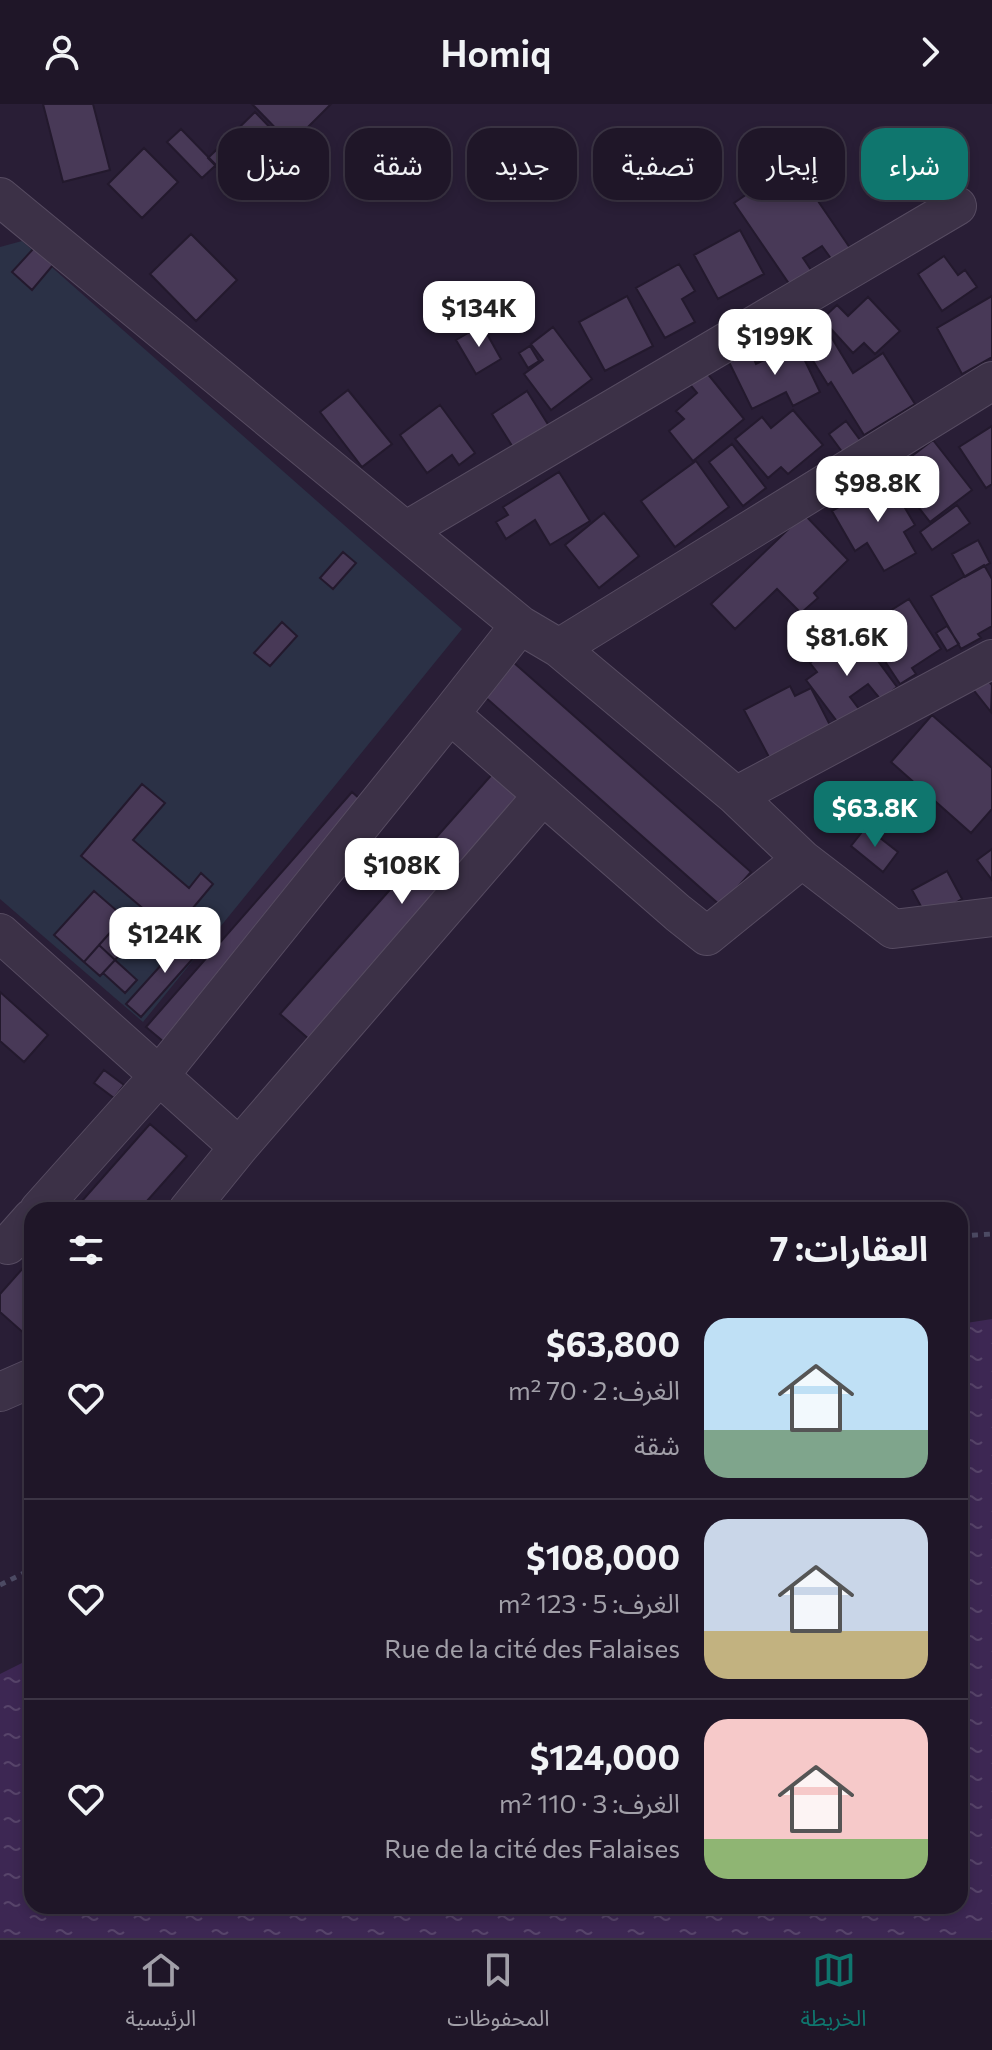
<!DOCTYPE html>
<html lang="ar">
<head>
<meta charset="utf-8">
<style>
	body { margin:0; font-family:Commissioner,"Noto Sans Arabic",sans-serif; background:#2c2334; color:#f1f3f6; direction:rtl; height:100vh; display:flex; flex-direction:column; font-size:30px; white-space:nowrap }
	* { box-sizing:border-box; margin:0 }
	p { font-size:26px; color:#a19fa8 }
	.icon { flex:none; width:44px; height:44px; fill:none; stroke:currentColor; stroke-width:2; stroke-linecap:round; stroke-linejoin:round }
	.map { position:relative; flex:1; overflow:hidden; direction:ltr }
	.drawer { position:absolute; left:24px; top:1098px; width:944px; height:712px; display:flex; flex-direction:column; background:#1f1628; border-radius:24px; box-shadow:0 4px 12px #0003,0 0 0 2px #3c3545; direction:rtl }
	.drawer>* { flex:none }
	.top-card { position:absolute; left:24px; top:24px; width:944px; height:72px; direction:rtl; display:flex; gap:16px }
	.price { position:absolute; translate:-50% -68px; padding:0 18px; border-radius:16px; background:#fff; color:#222; font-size:26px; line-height:52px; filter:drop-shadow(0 2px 4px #0008) }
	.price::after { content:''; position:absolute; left:50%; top:48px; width:24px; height:18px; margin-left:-12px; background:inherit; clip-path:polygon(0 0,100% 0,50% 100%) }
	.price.current { background:#0f766e; color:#fff }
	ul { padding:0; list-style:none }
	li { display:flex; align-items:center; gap:24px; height:200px; padding:0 40px }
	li+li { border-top:2px solid #3c3545 }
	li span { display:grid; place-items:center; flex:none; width:224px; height:160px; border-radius:24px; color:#555 }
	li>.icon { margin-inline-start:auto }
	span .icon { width:96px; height:96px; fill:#fffc; stroke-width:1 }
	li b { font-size:34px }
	h2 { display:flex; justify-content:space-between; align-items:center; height:96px; padding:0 40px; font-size:34px }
	.tag { padding:0 28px; border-radius:24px; background:#1f1628; box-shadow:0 4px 12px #0003,0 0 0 2px #3c3545; font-size:28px; line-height:72px }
	.tag.current { background:#0f766e; color:#fff }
	header { display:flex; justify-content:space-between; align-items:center; height:104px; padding:0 40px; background:#1f1628; font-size:36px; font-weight:600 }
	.menu { display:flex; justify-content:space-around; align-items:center; height:112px; border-top:2px solid #3c3545; background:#1f1628; font-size:22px; color:#a19fa8 }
	.menu a { display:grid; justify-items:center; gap:4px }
	.menu .current { color:#0f766e }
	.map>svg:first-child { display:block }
</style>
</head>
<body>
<header><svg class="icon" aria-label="forward" viewBox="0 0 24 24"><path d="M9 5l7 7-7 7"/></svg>Homiq<svg class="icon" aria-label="person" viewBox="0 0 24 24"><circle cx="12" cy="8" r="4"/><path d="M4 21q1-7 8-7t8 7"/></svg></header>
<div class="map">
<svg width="992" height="1834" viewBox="0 0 992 1834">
	<defs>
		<pattern id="water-ripples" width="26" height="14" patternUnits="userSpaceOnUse" patternTransform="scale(2)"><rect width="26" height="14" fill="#3d2753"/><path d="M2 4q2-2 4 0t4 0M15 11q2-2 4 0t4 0" fill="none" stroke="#57446a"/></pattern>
	</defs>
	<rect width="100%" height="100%" fill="#291e36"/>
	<!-- garden -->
	<path fill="#2b3146" d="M 22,137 L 462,525 L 143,918 L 0,795 L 0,143 Z"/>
	<!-- water -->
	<path fill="url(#water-ripples)" d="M 992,1215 L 992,1834 L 0,1834 L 0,1570 L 32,1554 L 32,1802 L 960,1802 L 960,1220 Z"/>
	<!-- building -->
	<path fill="#483957" stroke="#23192d" stroke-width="2" d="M 43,0 L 93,0 L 110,66 L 63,78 Z
		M 252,0 L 331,0 L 291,40 Z
		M 255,8 L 285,39 L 238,85 L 208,54 Z
		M 181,25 L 216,61 L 202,74 L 167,38 Z
		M 144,44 L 178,78 L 142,114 L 108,80 Z
		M 792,59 L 850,144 L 832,156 L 822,142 L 803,154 L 813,169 L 792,184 L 734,99 Z
		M 740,126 L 764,170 L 718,195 L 694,151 Z
		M 191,130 L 237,176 L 196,217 L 150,170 Z
		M 34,144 L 53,161 L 32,186 L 12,168 Z
		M 944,152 L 958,171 L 965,166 L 977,183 L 942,207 L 918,170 Z
		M 679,160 L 695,187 L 682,195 L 695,218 L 665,234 L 636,184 Z
		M 627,192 L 653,242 L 605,267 L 579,218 Z
		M 992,192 L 992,253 L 962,270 L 937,224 Z
		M 868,193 L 900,227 L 875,250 L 864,239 L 853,249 L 822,215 L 837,201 L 848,212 Z
		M 816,208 L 853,269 L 883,249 L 915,300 L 864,331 L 831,278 L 828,281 L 792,223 Z
		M 482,221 L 501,255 L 476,270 L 456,236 Z
		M 553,223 L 592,275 L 551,306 L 524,270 L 543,256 L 531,240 Z
		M 797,240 L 820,288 L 793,302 L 786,288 L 752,305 L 729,258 L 751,248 L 756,260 Z
		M 530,242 L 539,257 L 528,264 L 519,249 Z
		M 703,264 L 744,315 L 693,357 L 669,327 L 684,315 L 676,307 L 697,289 L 687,277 Z
		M 348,286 L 392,340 L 362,363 L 320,308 Z
		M 527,287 L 549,322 L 514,345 L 492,310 Z
		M 440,301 L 475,349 L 459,361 L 452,351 L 427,369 L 400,331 Z
		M 793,306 L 823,341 L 788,370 L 781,363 L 768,374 L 735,335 L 762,313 L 771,324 Z
		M 846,317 L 860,336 L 843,349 L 829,330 Z
		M 992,322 L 992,380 L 986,384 L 959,343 Z
		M 933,336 L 972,386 L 930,418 L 891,368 Z
		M 732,340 L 766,384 L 743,402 L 709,358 Z
		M 696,357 L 729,403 L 675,443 L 641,397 Z
		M 559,368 L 590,417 L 550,441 L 535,416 L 506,435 L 496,418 L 508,411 L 503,403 Z
		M 888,375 L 915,421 L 904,428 L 916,449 L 884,467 L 867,439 L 855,447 L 832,407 Z
		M 957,401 L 970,419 L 932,446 L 920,428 Z
		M 604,409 L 639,452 L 599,484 L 565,441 Z
		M 804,410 L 848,456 L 814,489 L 818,494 L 801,509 L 777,485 L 735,525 L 711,500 Z
		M 978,436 L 990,459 L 965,473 L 952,450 Z
		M 343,448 L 356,459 L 333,485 L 320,474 Z
		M 984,461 L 992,475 L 992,522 L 978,530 L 981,534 L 961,545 L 931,492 Z
		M 909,495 L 941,545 L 912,564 L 916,570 L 900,580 L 863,524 Z
		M 282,518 L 297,532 L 270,562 L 254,549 Z
		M 947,522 L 959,540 L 947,547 L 936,529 Z
		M 845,532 L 863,556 L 872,549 L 897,583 L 881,596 L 868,580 L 850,593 L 859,605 L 839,620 L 806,576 L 817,568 L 810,559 Z
		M 513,558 L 751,768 L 721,802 L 484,592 Z
		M 986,574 L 992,581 L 991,608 L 972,584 Z
		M 790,582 L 795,592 L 811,584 L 831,623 L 770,655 L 744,606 Z
		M 932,611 L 992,664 L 992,705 L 971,729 L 891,658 Z
		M 495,667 L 524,692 L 310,936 L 280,910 Z
		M 142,680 L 165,699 L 133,736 L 189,784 L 201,769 L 213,780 L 172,829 L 81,752 Z
		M 352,688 L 370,704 L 164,938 L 146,923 Z
		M 866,723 L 898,748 L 883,768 L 851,742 Z
		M 992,745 L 992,776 L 977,756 Z
		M 947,767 L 962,795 L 928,815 L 912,786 Z
		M 94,787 L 124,813 L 84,858 L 54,831 Z
		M 124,813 L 140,827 L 115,856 L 99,841 Z
		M 190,829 L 204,842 L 141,913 L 126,900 Z
		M 99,841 L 115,856 L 100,872 L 84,858 Z
		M 115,856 L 137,876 L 125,889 L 103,869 Z
		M 0,888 L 48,931 L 24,958 L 0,937 Z
		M 104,966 L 124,981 L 114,994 L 94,979 Z
		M 150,1020 L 187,1052 L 139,1106 L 74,1106 Z
		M 32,1154 L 32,1227 L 27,1232 L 0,1208 L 0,1190 Z"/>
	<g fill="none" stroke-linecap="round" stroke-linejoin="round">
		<!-- minor casing -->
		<g stroke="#574c62" stroke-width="40">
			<path id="minor" d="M 0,93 L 520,521 L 559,544 L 736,692 L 802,755 L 893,825 L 992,813
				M 407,426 L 957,102
				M 520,521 L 450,610 L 678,809 L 707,832 L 802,755
				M 559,544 L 992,277
				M 736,692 L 992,555
				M 0,829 L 239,1043
				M 39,1106 L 158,973 L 450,610
				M 188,1106 L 239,1043 L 543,691
				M 8,1141 L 32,1114
				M 0,1288 L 32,1274"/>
		</g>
		<!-- path -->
		<path stroke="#4c4a63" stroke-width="5" stroke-dasharray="6 6" stroke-linecap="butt" d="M 960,1132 L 992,1130
			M 0,1481 L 32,1465"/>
		<!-- minor -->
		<use href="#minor" stroke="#3c3147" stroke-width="38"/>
	</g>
</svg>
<b class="price" style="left:479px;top:245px">$134K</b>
<b class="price" style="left:775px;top:273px">$199K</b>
<b class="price" style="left:878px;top:420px">$98.8K</b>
<b class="price" style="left:847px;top:574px">$81.6K</b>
<b class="price current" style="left:875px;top:745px">$63.8K</b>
<b class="price" style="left:402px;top:802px">$108K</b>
<b class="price" style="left:165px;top:871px">$124K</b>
<div class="top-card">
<a class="tag current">شراء</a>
<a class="tag">إيجار</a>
<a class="tag">تصفية</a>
<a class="tag">جديد</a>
<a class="tag">شقة</a>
<a class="tag">منزل</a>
</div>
<section class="drawer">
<h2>العقارات: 7<svg class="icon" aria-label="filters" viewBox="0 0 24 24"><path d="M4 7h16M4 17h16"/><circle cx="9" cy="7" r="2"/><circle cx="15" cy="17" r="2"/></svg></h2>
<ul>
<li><span style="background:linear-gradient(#bfe0f5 70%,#7fa58c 0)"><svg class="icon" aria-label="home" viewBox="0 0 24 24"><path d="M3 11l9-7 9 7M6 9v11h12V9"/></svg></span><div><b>$63,800</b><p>الغرف: 2 · 70 m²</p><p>شقة</p></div><svg class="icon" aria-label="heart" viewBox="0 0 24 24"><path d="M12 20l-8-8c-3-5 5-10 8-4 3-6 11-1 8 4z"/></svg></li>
<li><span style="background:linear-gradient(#c9d6e8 70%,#c2b280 0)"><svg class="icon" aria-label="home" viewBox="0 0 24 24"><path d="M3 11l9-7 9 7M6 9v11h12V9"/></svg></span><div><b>$108,000</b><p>الغرف: 5 · 123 m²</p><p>Rue de la cité des Falaises</p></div><svg class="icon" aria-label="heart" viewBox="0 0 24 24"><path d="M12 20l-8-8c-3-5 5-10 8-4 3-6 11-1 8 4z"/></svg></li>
<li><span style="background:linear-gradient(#f6c9c9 75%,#8fb573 0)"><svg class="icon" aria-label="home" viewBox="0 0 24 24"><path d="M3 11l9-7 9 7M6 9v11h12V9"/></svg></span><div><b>$124,000</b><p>الغرف: 3 · 110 m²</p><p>Rue de la cité des Falaises</p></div><svg class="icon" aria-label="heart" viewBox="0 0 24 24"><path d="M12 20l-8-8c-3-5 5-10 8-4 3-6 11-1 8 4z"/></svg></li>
</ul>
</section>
</div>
<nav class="menu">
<a class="current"><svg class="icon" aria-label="map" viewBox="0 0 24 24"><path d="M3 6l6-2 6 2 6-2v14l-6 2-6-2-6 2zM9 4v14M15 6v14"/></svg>الخريطة</a>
<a><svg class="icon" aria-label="saved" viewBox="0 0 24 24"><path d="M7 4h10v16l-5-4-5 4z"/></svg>المحفوظات</a>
<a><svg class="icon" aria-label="home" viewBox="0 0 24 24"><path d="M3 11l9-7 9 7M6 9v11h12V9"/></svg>الرئيسية</a>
</nav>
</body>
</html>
